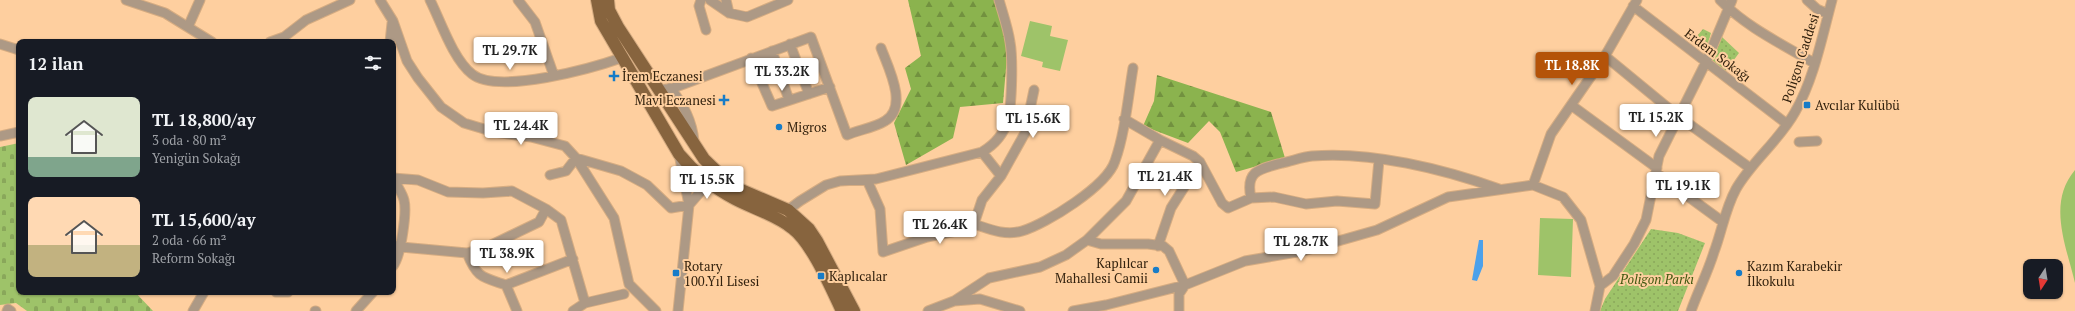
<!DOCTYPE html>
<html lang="tr">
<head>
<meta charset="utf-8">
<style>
	body { margin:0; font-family:"PT Serif",serif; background:#242831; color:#f1f3f6; height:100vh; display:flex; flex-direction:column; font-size:15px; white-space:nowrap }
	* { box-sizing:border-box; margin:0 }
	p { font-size:13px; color:#9ea1a6 }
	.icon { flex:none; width:22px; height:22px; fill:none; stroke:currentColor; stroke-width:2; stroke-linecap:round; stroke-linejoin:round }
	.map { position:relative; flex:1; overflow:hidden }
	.panel { position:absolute; left:16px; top:39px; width:380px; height:256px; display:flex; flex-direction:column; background:#171b24; border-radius:8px; box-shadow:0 1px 3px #0004 }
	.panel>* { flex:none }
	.needle { width:26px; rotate:192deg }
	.tools { position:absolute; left:2023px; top:259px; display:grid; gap:8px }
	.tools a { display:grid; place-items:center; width:40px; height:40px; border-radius:8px; background:#171b24; box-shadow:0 1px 3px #0004; font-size:20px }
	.price { position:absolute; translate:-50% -34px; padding:0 9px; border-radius:4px; background:#fff; color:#222; font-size:13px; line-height:26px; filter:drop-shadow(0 1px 2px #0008) }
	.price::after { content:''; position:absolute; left:50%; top:24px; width:12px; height:9px; margin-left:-6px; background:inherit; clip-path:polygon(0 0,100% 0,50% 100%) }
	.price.selected { background:#b45309; color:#fff }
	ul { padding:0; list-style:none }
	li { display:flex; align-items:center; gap:12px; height:100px; padding:0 12px }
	li span { display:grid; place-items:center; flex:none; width:112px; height:80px; border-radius:8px; color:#555 }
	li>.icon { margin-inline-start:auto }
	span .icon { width:48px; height:48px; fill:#fffc; stroke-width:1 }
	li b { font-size:17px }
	h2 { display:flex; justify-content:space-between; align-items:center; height:48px; padding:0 12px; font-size:17px }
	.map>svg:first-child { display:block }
</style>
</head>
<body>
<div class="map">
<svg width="2075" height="311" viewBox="0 0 2075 311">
	<defs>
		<pattern id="green-dots" width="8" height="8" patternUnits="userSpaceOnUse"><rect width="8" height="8" fill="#9ec369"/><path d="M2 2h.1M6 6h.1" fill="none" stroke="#89a75a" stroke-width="1.8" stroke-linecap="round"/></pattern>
		<pattern id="forest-firs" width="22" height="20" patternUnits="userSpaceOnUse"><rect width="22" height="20" fill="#8bb34e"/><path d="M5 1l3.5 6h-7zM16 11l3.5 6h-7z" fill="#72913f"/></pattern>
		<pattern id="cemetery-stones" width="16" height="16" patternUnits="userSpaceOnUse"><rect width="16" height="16" fill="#9ec369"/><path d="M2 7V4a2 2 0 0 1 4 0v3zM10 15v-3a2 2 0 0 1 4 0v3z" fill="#89a75a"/></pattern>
	</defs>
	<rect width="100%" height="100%" fill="#fecf9f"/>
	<!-- green -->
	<path fill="url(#green-dots)" d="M 1703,29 L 1711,33 L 1705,52 L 1692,42 Z
		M 1722,37 L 1739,53 L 1725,72 L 1712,61 Z
		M 1651,229 L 1678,233 L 1705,243 L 1678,311 L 1600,311 L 1605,299 Z"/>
	<!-- forest -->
	<path fill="url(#forest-firs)" d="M 908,0 L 995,0 L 1008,45 L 1003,103 L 960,107 L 953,138 L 906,165 L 894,123 L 911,89 L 905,68 L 921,56 Z
		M 1157,75 L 1271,112 L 1285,158 L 1236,172 L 1220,132 L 1209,121 L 1188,143 L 1143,126 L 1154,101 Z"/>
	<!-- cemetery -->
	<path fill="url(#cemetery-stones)" d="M 19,143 L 19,292 L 135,292 L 153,311 L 27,311 L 16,303 L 0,305 L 0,147 Z"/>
	<!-- pitch -->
	<path fill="#9ec369" d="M 1030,21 L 1052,26 L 1050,36 L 1068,40 L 1060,71 L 1042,67 L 1043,62 L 1021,56 Z
		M 2075,170 L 2075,283 C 2066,245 2047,203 2075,170 Z
		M 1540,218 L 1573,219 L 1571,277 L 1538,275 Z"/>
	<!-- water -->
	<path fill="#4ca1eb" d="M 1479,240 L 1483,240 L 1483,266 L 1477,281 L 1472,280 Z"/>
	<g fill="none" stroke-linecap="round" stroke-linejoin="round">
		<!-- minor casing -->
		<g stroke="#d5ac82" stroke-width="11">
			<path id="minor" d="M 126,0 L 165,13 L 212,42
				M 380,0 L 393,21 L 407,61 L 418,78 L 441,107 L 464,123 L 494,132 L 531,137 L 565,146 L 576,158 L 614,218 L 629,284 L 656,311
				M 430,0 C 441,22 453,59 472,74 C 498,95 593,68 624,57
				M 518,0 L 535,22 L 554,76
				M 701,0 L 699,6 L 706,30
				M 710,0 L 729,13 L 747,17 L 788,0
				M 726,0 L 729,13
				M 1720,0 C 1746,27 1782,44 1814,63
				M 1807,0 L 1817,9 L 1828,14
				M 1633,6 L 1787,124
				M 188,27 L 200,0
				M 270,42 L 284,37 L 306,20 L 350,0
				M 390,42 L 392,23
				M 0,44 L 19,50
				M 790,44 L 809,94
				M 772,51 L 789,100
				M 1605,56 L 1678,116 L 1750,168
				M 751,58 L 772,106 L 830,87
				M 670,88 C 683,103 692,121 694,141
				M 659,90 L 673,88 L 811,37 L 847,135 C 858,130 874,128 885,121 C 909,107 888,67 881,48
				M 1571,105 L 1657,168
				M 1124,119 L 1160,140 L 1193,156 L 1200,162 L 1222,203 L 1228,208 L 1251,198 C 1245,171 1259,169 1282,163 C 1292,161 1302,157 1312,156 C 1370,151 1444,169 1499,189
				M 0,136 L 19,132
				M 1799,142 L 1817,141
				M 1656,173 L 1723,222
				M 550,175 L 566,171 L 576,158 L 621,171 L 647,185 L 671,208 L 689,205 L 709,182
				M 1001,176 L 1025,133 L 1034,90
				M 393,177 C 396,185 402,192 404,200 C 407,212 401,256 393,266
				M 393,178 L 418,180 L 448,192 L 483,193 L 512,191 L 546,209 L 561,220 L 585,303 L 573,311
				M 867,180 L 880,209 L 883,252 L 927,237 L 956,231 L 974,224 L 982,200 L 1001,176 L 982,152
				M 1533,185 L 1551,134 L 1605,56 L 1637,0
				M 1251,198 L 1274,197 L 1306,204 L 1337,201 L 1375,204 L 1379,160
				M 788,210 L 800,201 L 826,185 L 840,181 L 876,179 L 982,152 C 994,145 1004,134 1008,119 C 1012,104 1013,58 1010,42 C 1008,28 1003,14 999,0
				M 974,224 C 989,229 1005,236 1022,231 C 1046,224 1107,186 1115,161 C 1125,133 1128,98 1133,68
				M 1087,240 L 1101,244 L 1148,244 L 1163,246 L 1169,251 L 1185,285 L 1179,294 L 1179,311
				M 393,245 L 401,247 L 467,253 L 485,248 L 539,222 L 546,209
				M 1158,246 L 1171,208 L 1200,162
				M 467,253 C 477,278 482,277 506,285 L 517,311
				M 506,285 L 573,259
				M 1600,286 L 1613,276 L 1634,244 L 1646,220 L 1659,156 L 1706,62 L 1732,0
				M 276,292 L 288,292
				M 954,301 L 989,278 L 1040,267 L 1066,255 L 1087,240 L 1126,201 L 1160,140
				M 585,303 L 624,294
				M 7,311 L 8,309 L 11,311
				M 193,311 L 204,292
				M 315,311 L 316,311
				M 356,311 L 373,292
				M 678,311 L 689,205 L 679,154
				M 928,311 L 954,301 L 980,299 L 1020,311
				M 1073,311 L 1106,305 L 1185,285 L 1245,261 L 1303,251 L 1377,230 L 1448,197 L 1533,185 L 1563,197 L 1581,220 L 1600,286 L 1595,311
				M 1691,311 C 1698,291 1708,272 1714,252 C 1722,231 1725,209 1736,189 C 1752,161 1779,141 1795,112 C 1814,79 1822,37 1832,0"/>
		</g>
		<!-- major casing -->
		<g stroke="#d5ac82" stroke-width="14">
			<path id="major" d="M 597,0 L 601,21 L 679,154 C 694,172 714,188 735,199 C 754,209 776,215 792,228 C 812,243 831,288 842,311
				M 608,0 L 609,10 L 618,27 L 704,159 L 728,182 L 739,189 L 788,210 L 809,229 L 817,241 L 854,311"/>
		</g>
		<!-- minor -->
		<use href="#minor" stroke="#ad9985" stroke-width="9"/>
		<!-- major -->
		<use href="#major" stroke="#87643e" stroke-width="12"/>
	</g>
	<!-- markers -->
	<g fill="#177cc8" stroke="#fecf9f" stroke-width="1.5">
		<path d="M612 70h4v4h4v4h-4v4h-4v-4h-4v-4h4z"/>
		<path d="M722 94h4v4h4v4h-4v4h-4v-4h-4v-4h4z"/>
		<rect x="1803" y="101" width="8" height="8" rx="2"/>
		<circle cx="779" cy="127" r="4"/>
		<circle cx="1156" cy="270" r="4"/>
		<rect x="672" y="269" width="8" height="8" rx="2"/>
		<circle cx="1739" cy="273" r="4"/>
		<rect x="817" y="272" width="8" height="8" rx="2"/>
	</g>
	<g text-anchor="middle" stroke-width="4" stroke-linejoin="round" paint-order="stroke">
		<!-- street labels -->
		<g font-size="13" fill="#33220e" stroke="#fecf9f">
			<text transform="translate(1718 55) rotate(37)" y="5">Erdem Sokağı</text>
			<text transform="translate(1800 58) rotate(-72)" y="5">Poligon Caddesi</text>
		</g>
		<!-- poi labels -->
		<g font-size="13" fill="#33220e" stroke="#fecf9f" text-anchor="start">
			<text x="622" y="81">İrem Eczanesi</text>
			<text x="716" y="105" text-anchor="end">Mavi Eczanesi</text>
			<text x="1815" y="110">Avcılar Kulübü</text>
			<text x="787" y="132">Migros</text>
			<text x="1148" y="268" text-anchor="end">Kaplılcar<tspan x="1148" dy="15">Mahallesi Camii</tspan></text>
			<text x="684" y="271">Rotary<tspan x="684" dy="15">100.Yıl Lisesi</tspan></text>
			<text x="1747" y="271">Kazım Karabekir<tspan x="1747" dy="15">İlkokulu</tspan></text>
			<text x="829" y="281">Kaplıcalar</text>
		</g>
		<!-- park labels -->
		<g font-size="13" font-style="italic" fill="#3e570f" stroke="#fecf9f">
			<text x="1657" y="284">Poligon Parkı</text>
		</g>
	</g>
</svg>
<div class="tools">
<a><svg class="needle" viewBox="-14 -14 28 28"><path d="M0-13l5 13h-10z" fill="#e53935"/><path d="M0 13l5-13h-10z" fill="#9ea1a6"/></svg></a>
</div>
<b class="price" style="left:510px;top:71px">TL 29.7K</b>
<b class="price selected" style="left:1572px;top:86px">TL 18.8K</b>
<b class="price" style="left:782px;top:92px">TL 33.2K</b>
<b class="price" style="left:1656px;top:138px">TL 15.2K</b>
<b class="price" style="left:1033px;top:139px">TL 15.6K</b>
<b class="price" style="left:521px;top:146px">TL 24.4K</b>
<b class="price" style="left:1165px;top:197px">TL 21.4K</b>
<b class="price" style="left:707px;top:200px">TL 15.5K</b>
<b class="price" style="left:1683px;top:206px">TL 19.1K</b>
<b class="price" style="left:940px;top:245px">TL 26.4K</b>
<b class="price" style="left:1301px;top:262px">TL 28.7K</b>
<b class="price" style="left:507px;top:274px">TL 38.9K</b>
<section class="panel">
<h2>12 ilan<svg class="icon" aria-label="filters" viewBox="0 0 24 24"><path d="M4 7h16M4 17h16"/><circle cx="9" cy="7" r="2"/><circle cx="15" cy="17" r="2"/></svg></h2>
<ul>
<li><span style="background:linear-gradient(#dfe7d0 75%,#7fa58c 0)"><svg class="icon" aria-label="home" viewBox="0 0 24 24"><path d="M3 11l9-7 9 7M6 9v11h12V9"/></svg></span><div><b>TL 18,800/ay</b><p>3 oda · 80 m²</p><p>Yenigün Sokağı</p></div></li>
<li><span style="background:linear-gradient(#ffd9b3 60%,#c2b280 0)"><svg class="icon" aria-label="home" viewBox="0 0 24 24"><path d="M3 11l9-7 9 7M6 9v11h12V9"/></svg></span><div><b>TL 15,600/ay</b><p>2 oda · 66 m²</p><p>Reform Sokağı</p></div></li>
</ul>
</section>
</div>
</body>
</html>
